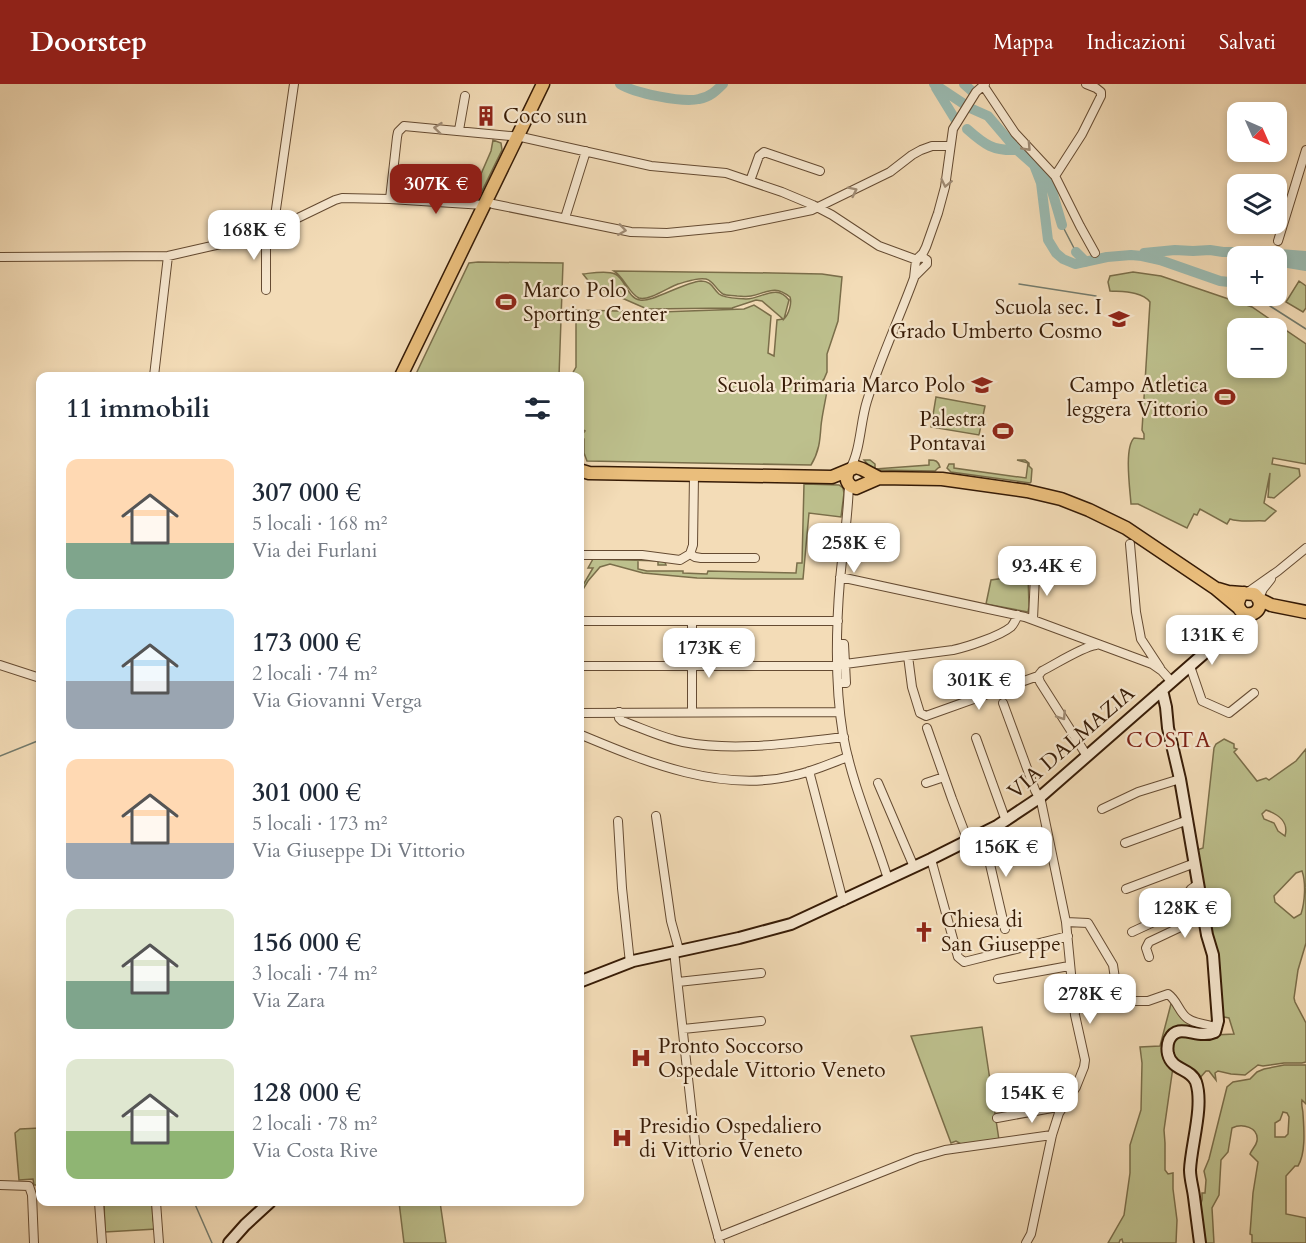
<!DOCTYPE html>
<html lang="it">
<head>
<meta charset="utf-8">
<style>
	body { margin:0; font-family:Cardo,serif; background:#f6f6f7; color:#1f2937; height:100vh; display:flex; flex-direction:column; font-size:22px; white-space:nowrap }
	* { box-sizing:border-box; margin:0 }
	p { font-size:20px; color:#747a83 }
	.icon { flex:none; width:33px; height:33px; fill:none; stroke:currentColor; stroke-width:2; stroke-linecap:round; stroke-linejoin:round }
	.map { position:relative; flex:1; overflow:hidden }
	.side { position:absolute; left:36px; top:288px; width:548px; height:834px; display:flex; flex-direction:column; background:#fff; border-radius:12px; box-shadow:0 3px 9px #0003 }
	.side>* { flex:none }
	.needle { width:39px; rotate:135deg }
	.tools { position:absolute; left:1227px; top:18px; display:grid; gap:12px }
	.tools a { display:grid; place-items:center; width:60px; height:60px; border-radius:12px; background:#fff; box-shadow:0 3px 9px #0003; font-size:30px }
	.price { position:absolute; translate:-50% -51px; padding:0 14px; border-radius:12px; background:#fff; color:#222; font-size:20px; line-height:39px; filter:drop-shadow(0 2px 3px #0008) }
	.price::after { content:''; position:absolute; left:50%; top:36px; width:18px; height:14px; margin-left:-9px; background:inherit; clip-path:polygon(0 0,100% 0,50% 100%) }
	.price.active { background:#8f2418; color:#fff }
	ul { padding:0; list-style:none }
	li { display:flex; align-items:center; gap:18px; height:150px; padding:0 30px }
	li span { display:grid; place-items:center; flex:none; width:168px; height:120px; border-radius:12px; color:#555 }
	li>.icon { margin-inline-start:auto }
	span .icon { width:72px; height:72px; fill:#fffc; stroke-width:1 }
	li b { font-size:26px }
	h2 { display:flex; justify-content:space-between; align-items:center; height:72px; padding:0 30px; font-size:26px }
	header { display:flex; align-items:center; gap:36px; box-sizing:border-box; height:84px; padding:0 30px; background:#8f2418; color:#fff }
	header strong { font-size:28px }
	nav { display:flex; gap:33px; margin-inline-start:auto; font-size:21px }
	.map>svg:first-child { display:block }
</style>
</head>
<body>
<header>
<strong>Doorstep</strong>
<nav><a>Mappa</a><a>Indicazioni</a><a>Salvati</a></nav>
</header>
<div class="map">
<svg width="1306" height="1159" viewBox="0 0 1306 1159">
	<rect width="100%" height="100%" fill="#f3dcb7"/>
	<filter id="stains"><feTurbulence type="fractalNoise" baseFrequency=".00333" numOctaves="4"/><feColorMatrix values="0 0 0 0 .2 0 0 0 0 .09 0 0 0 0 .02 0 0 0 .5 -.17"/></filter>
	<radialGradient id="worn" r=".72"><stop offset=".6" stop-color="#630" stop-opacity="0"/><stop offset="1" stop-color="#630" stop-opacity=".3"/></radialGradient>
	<!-- green -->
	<path fill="#bdc08d" stroke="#7a6e4a" stroke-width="1.5" fill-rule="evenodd" d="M 493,56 L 501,59 L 502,66 L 479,113 L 478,114 L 471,113 L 491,67 Z
		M 478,178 L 563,179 L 559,292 L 415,292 L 469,179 Z
		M 614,187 L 773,189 L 822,190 L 842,193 L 838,237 L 827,270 L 827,288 L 824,295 L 816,305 L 827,307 C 825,319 822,331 821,342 C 820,357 819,368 811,381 L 587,377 L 584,369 L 584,355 L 580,353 L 585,347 L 579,343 L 579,292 L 571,292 L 576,283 L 576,226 L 660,228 L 744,225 L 754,221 L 771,232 L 768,269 L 774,272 L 777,236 L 783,235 L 762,217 L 756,216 L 732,224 L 647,225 L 599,204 L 590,199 L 583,190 C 592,189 607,186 615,190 C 626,195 627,214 640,216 C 651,219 684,198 701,197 C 712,197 713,205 719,210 C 725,215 738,214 746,215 C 762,215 776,199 789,216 L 784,235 C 789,230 792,219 790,213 C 774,200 767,209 751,212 C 746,213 741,212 737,212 C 732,211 727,212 723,210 C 716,206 714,197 706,195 C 697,193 686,198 678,200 C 669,203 649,217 639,214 C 630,211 624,193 614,187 Z
		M 1133,188 L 1161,192 L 1252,223 L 1306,260 L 1306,380 L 1273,374 L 1272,380 L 1299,385 L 1300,392 L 1274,414 L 1268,413 L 1270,389 L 1264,419 L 1276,427 L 1265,437 C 1253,436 1242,439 1230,435 L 1227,440 L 1200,425 L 1197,431 L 1194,430 L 1187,444 L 1138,420 L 1131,420 C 1130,405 1124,364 1134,354 L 1144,355 L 1144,350 L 1142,346 L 1150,218 C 1142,207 1123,208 1110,207 L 1108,198 L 1110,192 ZM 1238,244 L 1276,244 L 1276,284 L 1238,284 Z
		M 1299,197 L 1306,202 L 1306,224 L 1303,228 L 1286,218 Z
		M 936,313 L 985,322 L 979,351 L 931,343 Z
		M 864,376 L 870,376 L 875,380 L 875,385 L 929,381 L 929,376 C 936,376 938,377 940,383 L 938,384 L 935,387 L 876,386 L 872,385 Z
		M 1017,376 L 1025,376 L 1029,379 L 1029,382 L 1032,385 L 1031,398 L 1030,399 L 951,388 L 947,384 L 949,380 L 954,380 L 954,384 L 1026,394 L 1028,379 Z
		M 804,400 L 839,401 L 843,404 L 844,409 L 841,433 L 809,429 L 803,495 L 743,495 L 697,494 L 643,489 L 610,480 L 600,483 L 588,497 L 579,512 L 579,508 L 593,484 L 588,484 L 593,475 L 661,477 L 665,478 L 666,481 L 658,481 L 658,477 L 638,476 L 638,485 L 647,487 L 683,487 L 683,489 L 707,490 L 708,487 L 796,489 L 797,479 L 802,479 Z
		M 1028,491 L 1029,523 L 1028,528 L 986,520 L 991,496 Z
		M 1224,655 L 1234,660 L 1234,664 L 1237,665 L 1234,668 L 1257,697 L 1266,694 L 1269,696 L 1296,677 L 1306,665 L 1306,859 L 1298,886 L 1294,914 L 1295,918 L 1306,939 L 1306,978 L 1302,979 L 1284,979 L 1263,982 L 1258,981 L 1245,991 L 1231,990 L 1218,987 L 1215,989 L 1216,996 L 1209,987 L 1206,987 L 1198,996 L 1170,972 L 1174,953 L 1234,950 L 1229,934 L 1224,933 L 1219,934 L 1197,766 L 1203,764 L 1214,664 L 1216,660 ZM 1266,726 C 1278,730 1289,738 1285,752 L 1278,747 L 1274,739 L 1264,735 L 1262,730 ZM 1302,787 C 1306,798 1305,818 1301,830 L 1294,834 L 1275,818 L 1274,812 L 1296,789 Z
		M 1172,916 L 1181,931 L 1209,943 L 1208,945 L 1169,951 L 1173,983 L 1164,1046 L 1165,1059 L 1165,1086 L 1168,1090 L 1173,1089 L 1173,1105 L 1177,1136 L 1176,1159 L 1123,1159 L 1122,1155 L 1120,1156 L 1119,1159 L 1108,1159 L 1124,1131 L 1130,1089 L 1130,1061 L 1141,1026 L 1142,979 L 1140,963 L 1160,962 Z
		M 982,943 L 999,1056 L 961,1060 L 956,1057 L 951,1059 L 911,952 Z
		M 1284,981 L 1306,981 L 1306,1020 L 1302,1016 C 1301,1022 1303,1025 1303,1030 C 1304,1045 1306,1069 1298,1082 L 1295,1082 L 1286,1092 L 1286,1130 L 1306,1134 L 1306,1159 L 1252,1159 L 1252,1151 L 1250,1150 L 1253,1109 L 1258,1078 L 1250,1070 C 1252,1065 1256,1062 1257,1057 C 1259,1043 1242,1039 1232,1044 L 1228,1068 L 1221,1076 L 1219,1111 L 1212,1124 L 1214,1159 L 1204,1159 L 1200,1122 L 1202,1116 L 1202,1109 L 1205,1109 L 1206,1096 L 1204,1087 L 1209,1075 L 1227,1003 L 1233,998 L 1250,995 L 1257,988 L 1264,985 ZM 1283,1028 L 1287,1029 L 1289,1033 L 1288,1050 L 1285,1053 L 1275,1053 L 1275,1039 L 1280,1036 Z
		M 40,1044 L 40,1101 L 34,1101 L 33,1095 L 19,1096 L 15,1049 L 20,1045 Z
		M 104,1118 L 152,1118 L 153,1136 L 156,1145 L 105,1148 Z
		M 399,1118 L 440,1118 L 446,1159 L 404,1159 Z"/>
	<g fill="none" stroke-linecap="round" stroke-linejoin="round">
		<!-- stream -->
		<path stroke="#737b6d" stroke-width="1.5" d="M 1062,141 L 1076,168
			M 1019,200 L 1096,212
			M 1257,212 L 1270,222 L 1306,245
			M 0,672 L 40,656
			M 194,1118 L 212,1159"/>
		<!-- river -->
		<path stroke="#9bbbb2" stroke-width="10" d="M 620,0 C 634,9 683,19 699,15 C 710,13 716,7 723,0
			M 934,0 L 970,24 L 988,32 L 1017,66 L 1034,81 L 1041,99 L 1048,156 L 1056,169 L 1063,175 L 1075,180 L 1107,173 L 1131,171 L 1142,172 L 1160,176 L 1220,197 L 1229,198 L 1238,193
			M 964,0 L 973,8
			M 936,4 L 955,35
			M 967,45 C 985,61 993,67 1017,66
			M 1039,86 L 1050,100 L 1062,141
			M 1076,168 L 1086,178
			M 1255,168 L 1306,172
			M 1144,169 L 1175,166 L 1193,167 L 1210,166 L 1223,168 L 1254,168 L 1262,172
			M 1276,177 L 1306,182"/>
		<!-- street casing -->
		<g stroke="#654b32" stroke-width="10">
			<path id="street" d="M 983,1 L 1015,49 L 1055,92 L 1080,142 L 1095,169
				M 459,46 L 465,12
				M 1055,92 L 1082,50 L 1101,12 L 1101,8 L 1096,4 L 1086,0
				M 750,97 L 759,72 L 764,68 L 820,87
				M 390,115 L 397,53 L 398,48 L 404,42 L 521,53 L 651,82 L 726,89 L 782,108 L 813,121 L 832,131 L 879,162 L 917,176
				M 493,120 L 631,148 L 667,149 L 730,143 L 812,126 L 890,88 L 912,71 L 921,66 L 932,62 L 950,62
				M 565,134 L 586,67
				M 273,146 L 294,0
				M 266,148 L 266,206
				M 1278,157 L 1306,66
				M 0,173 L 168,172 L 256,152 L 273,146 L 335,116 L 342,114 L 390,115 L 484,121
				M 916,191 L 927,180 L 927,176 L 924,174 L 919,173
				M 154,292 L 168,172
				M 850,385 C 861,365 860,339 867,317 C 880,275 899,235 914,194 L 916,176 L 923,169 L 926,163 L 938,129 L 945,103 L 953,45 L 976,8 L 985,0
				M 849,400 C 848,433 843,464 840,496 C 836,545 835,603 843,651 C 852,700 873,747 888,795
				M 1130,460 L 1136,528 L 1141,555 L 1160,584
				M 690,470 L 695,473 L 701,474 L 755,474
				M 579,471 L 642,471 L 680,476 L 690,470 L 693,461 L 694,391
				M 840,493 L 1025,533 L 1152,580 L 1162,587 L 1171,597
				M 1248,508 L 1278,487 L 1306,464
				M 1259,514 L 1263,505 L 1271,495
				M 1033,535 L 1035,491
				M 579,537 L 838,537
				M 692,537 L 692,628
				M 838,560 L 844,560 L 846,599 L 839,599
				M 908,572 L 912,603 L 920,629 L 926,632 L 1038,592 L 1042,587 C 1056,580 1082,563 1096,561
				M 845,580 L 953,566 C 967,563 1000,552 1011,543 C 1014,540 1016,535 1018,531
				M 0,581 L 40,594
				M 579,582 L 838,582
				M 1190,582 L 1202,617 L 1229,629 L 1254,609
				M 1038,592 L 1040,598 L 1087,672
				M 1003,619 L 1035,706 L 1041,717 L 1066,838 L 1075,931 L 1085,976 L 1084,983 L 1076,1003 L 1059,1029 L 1052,1051 L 1031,1150 L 1026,1159
				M 619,628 L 619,634 L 622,637 C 642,644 662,654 683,658 C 736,668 791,659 844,653
				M 579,629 L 840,628
				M 927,644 L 952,715 L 968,757
				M 579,650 C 646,678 722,710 796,691 C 814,687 831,679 848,673
				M 976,654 L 1006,737
				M 809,687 L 843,817
				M 878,699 L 914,783
				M 926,699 L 944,693
				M 1102,725 L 1138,708 L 1180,695
				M 656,732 L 671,837 L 679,866
				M 618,737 L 622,804 L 630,879
				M 979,752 L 989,776 L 1005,845
				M 1125,759 L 1188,736
				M 931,775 L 958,873 L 964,878 L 1068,852
				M 1126,805 L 1195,779
				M 1066,838 L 1088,839 L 1113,881 L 1117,908 L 1120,913 L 1134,917 L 1148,917 L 1168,910 C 1177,916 1179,928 1187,934 C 1196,941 1207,939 1217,944
				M 1132,848 L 1173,829 L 1180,823 L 1186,812 L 1191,805 L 1198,800
				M 674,867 L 697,1076 L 720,1159
				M 1149,873 L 1146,864 L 1149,858 L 1204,832
				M 998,895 L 1069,882
				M 678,898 L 761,889
				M 683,945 L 761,937
				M 997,1034 L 1063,1022
				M 0,1101 L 29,1102 L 32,1111 L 34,1159
				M 99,1118 L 102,1159
				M 156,1118 L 159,1159
				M 718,1153 L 917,1074 L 945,1066 L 1052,1051"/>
		</g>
		<!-- secondary casing -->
		<g stroke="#361b06" stroke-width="14">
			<path id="secondary" d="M 1162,606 L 1166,623 L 1168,644 L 1180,695 L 1207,851 L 1213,871 L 1218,937 L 1215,948 C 1197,956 1178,937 1169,956 C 1167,961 1167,965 1168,970 C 1172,987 1191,984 1196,998 C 1204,1022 1191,1061 1190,1086 C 1190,1095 1193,1104 1194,1113 C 1196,1128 1198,1144 1200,1159
				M 579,898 L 633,877 L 739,854 L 791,840 L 931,775 L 997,742 L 1039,714 L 1232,545 L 1252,531
				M 229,1159 L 245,1141 L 270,1118"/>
		</g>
		<!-- primary casing -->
		<g stroke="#361b06" stroke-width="15">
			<path id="primary" d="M 401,292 L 543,0
				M 579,386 L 589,389 L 832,393 L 856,383 L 862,385 L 879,394
				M 849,386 C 844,394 847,402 856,404 L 879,394 L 942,395 L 1027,407 L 1061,415 L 1089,426 L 1126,444 L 1215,504 L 1239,524
				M 1218,505 L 1228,508 L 1254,510 C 1265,519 1259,532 1245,530 C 1236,525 1236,515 1244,509
				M 1259,515 L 1271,521 L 1306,528"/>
		</g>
		<!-- street -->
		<use href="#street" stroke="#f7e8d0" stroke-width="8"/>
		<!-- secondary -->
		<use href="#secondary" stroke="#f7e8d0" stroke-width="10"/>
		<!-- primary -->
		<use href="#primary" stroke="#eabe7c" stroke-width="12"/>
	</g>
	<!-- one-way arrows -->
	<defs><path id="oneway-chevron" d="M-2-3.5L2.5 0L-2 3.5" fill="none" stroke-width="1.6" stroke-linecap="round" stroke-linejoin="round" transform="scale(1.5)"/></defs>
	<g stroke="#a08c75">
		<use href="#oneway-chevron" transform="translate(438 44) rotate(-174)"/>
		<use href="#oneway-chevron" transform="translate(1027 63) rotate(47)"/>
		<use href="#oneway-chevron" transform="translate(946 99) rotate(102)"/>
		<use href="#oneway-chevron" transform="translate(853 107) rotate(-26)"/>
		<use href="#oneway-chevron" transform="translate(622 146) rotate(8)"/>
		<use href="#oneway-chevron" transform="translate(1062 632) rotate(57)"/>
	</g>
	<!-- icons -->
	<defs>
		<g id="building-bare" transform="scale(1.62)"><path d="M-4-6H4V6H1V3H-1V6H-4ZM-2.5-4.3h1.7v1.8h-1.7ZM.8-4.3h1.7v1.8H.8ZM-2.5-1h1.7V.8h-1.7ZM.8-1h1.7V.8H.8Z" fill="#8f2418" stroke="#f7e8d0" stroke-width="2.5" paint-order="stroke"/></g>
		<g id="stadium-bare" transform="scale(1.62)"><path d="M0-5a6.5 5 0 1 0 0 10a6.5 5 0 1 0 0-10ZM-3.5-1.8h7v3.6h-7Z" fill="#8f2418" stroke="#f7e8d0" stroke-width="2.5" paint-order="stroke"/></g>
		<g id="school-bare" transform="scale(1.62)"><path d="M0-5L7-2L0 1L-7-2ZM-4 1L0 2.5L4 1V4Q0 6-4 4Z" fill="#8f2418" stroke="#f7e8d0" stroke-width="2.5" paint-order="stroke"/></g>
		<g id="church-bare" transform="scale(1.62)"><path d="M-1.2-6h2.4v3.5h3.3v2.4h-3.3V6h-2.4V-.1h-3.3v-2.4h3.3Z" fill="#8f2418" stroke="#f7e8d0" stroke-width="2.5" paint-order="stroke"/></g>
		<g id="hospital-bare" transform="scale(1.62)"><path d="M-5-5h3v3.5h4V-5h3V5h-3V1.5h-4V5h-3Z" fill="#8f2418" stroke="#f7e8d0" stroke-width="2.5" paint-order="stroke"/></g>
	</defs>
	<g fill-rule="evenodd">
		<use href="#building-bare" x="486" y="32"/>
		<use href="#stadium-bare" x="506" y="218"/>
		<use href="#school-bare" x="1119" y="235"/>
		<use href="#school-bare" x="982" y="301"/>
		<use href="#stadium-bare" x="1225" y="313"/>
		<use href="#stadium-bare" x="1003" y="347"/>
		<use href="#church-bare" x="924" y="848"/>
		<use href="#hospital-bare" x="641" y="974"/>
		<use href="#hospital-bare" x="622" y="1054"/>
	</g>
	<g text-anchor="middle" stroke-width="4.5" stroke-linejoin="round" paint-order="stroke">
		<!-- poi labels -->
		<g font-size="21" fill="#361b06" stroke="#f7e8d0" text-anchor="start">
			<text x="503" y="39">Coco sun</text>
			<text x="523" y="213">Marco Polo<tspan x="523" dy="24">Sporting Center</tspan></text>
			<text x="1102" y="230" text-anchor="end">Scuola sec. I<tspan x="1102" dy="24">Grado Umberto Cosmo</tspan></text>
			<text x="965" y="308" text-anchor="end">Scuola Primaria Marco Polo</text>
			<text x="1208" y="308" text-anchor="end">Campo Atletica<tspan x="1208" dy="24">leggera Vittorio</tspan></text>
			<text x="986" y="342" text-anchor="end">Palestra<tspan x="986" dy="24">Pontavai</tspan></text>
			<text x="941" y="843">Chiesa di<tspan x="941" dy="24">San Giuseppe</tspan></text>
			<text x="658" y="969">Pronto Soccorso<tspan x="658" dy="24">Ospedale Vittorio Veneto</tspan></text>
			<text x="639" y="1049">Presidio Ospedaliero<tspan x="639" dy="24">di Vittorio Veneto</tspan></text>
		</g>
		<!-- street labels -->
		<g font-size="21" fill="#361b06" stroke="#f7e8d0">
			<text transform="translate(1071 658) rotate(-41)" y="7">VIA DALMAZIA</text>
		</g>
		<!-- neighbourhood labels -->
		<g font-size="22" letter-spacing="1.5" fill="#7a1f14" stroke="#f7e8d0">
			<text x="1169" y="663">COSTA</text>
		</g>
	</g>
	<rect width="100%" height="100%" filter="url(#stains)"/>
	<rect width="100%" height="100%" fill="url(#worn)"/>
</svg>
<div class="tools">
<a><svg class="needle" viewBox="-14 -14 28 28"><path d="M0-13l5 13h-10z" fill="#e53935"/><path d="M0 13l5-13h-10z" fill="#747a83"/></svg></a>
<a><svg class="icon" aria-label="layers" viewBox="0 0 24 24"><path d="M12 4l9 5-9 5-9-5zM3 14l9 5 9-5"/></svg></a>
<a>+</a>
<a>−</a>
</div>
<b class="price active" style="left:436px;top:131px">307K €</b>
<b class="price" style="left:254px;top:177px">168K €</b>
<b class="price" style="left:854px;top:490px">258K €</b>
<b class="price" style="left:1047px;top:513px">93.4K €</b>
<b class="price" style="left:1212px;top:582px">131K €</b>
<b class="price" style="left:709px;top:595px">173K €</b>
<b class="price" style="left:979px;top:627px">301K €</b>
<b class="price" style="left:1006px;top:794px">156K €</b>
<b class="price" style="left:1185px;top:855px">128K €</b>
<b class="price" style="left:1090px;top:941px">278K €</b>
<b class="price" style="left:1032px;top:1040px">154K €</b>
<section class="side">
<h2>11 immobili<svg class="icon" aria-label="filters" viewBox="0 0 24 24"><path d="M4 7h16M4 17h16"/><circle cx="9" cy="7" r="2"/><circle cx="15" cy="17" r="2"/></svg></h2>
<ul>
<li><span style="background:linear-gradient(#ffd9b3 70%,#7fa58c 0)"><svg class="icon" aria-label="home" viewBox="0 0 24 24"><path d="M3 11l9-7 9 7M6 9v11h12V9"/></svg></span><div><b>307 000 €</b><p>5 locali · 168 m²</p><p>Via dei Furlani</p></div></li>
<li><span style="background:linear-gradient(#bfe0f5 60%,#9aa5b1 0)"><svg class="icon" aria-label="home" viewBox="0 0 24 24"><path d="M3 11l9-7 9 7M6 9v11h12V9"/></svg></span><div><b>173 000 €</b><p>2 locali · 74 m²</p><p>Via Giovanni Verga</p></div></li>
<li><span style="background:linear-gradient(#ffd9b3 70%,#9aa5b1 0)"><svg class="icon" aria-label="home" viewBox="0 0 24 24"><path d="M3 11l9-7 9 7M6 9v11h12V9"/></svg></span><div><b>301 000 €</b><p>5 locali · 173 m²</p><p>Via Giuseppe Di Vittorio</p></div></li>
<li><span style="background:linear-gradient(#dfe7d0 60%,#7fa58c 0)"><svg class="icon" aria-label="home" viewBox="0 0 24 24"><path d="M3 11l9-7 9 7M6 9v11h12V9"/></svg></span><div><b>156 000 €</b><p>3 locali · 74 m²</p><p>Via Zara</p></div></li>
<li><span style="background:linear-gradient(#dfe7d0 60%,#8fb573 0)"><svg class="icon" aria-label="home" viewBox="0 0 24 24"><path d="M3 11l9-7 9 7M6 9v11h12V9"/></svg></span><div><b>128 000 €</b><p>2 locali · 78 m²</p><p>Via Costa Rive</p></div></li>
</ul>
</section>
</div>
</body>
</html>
